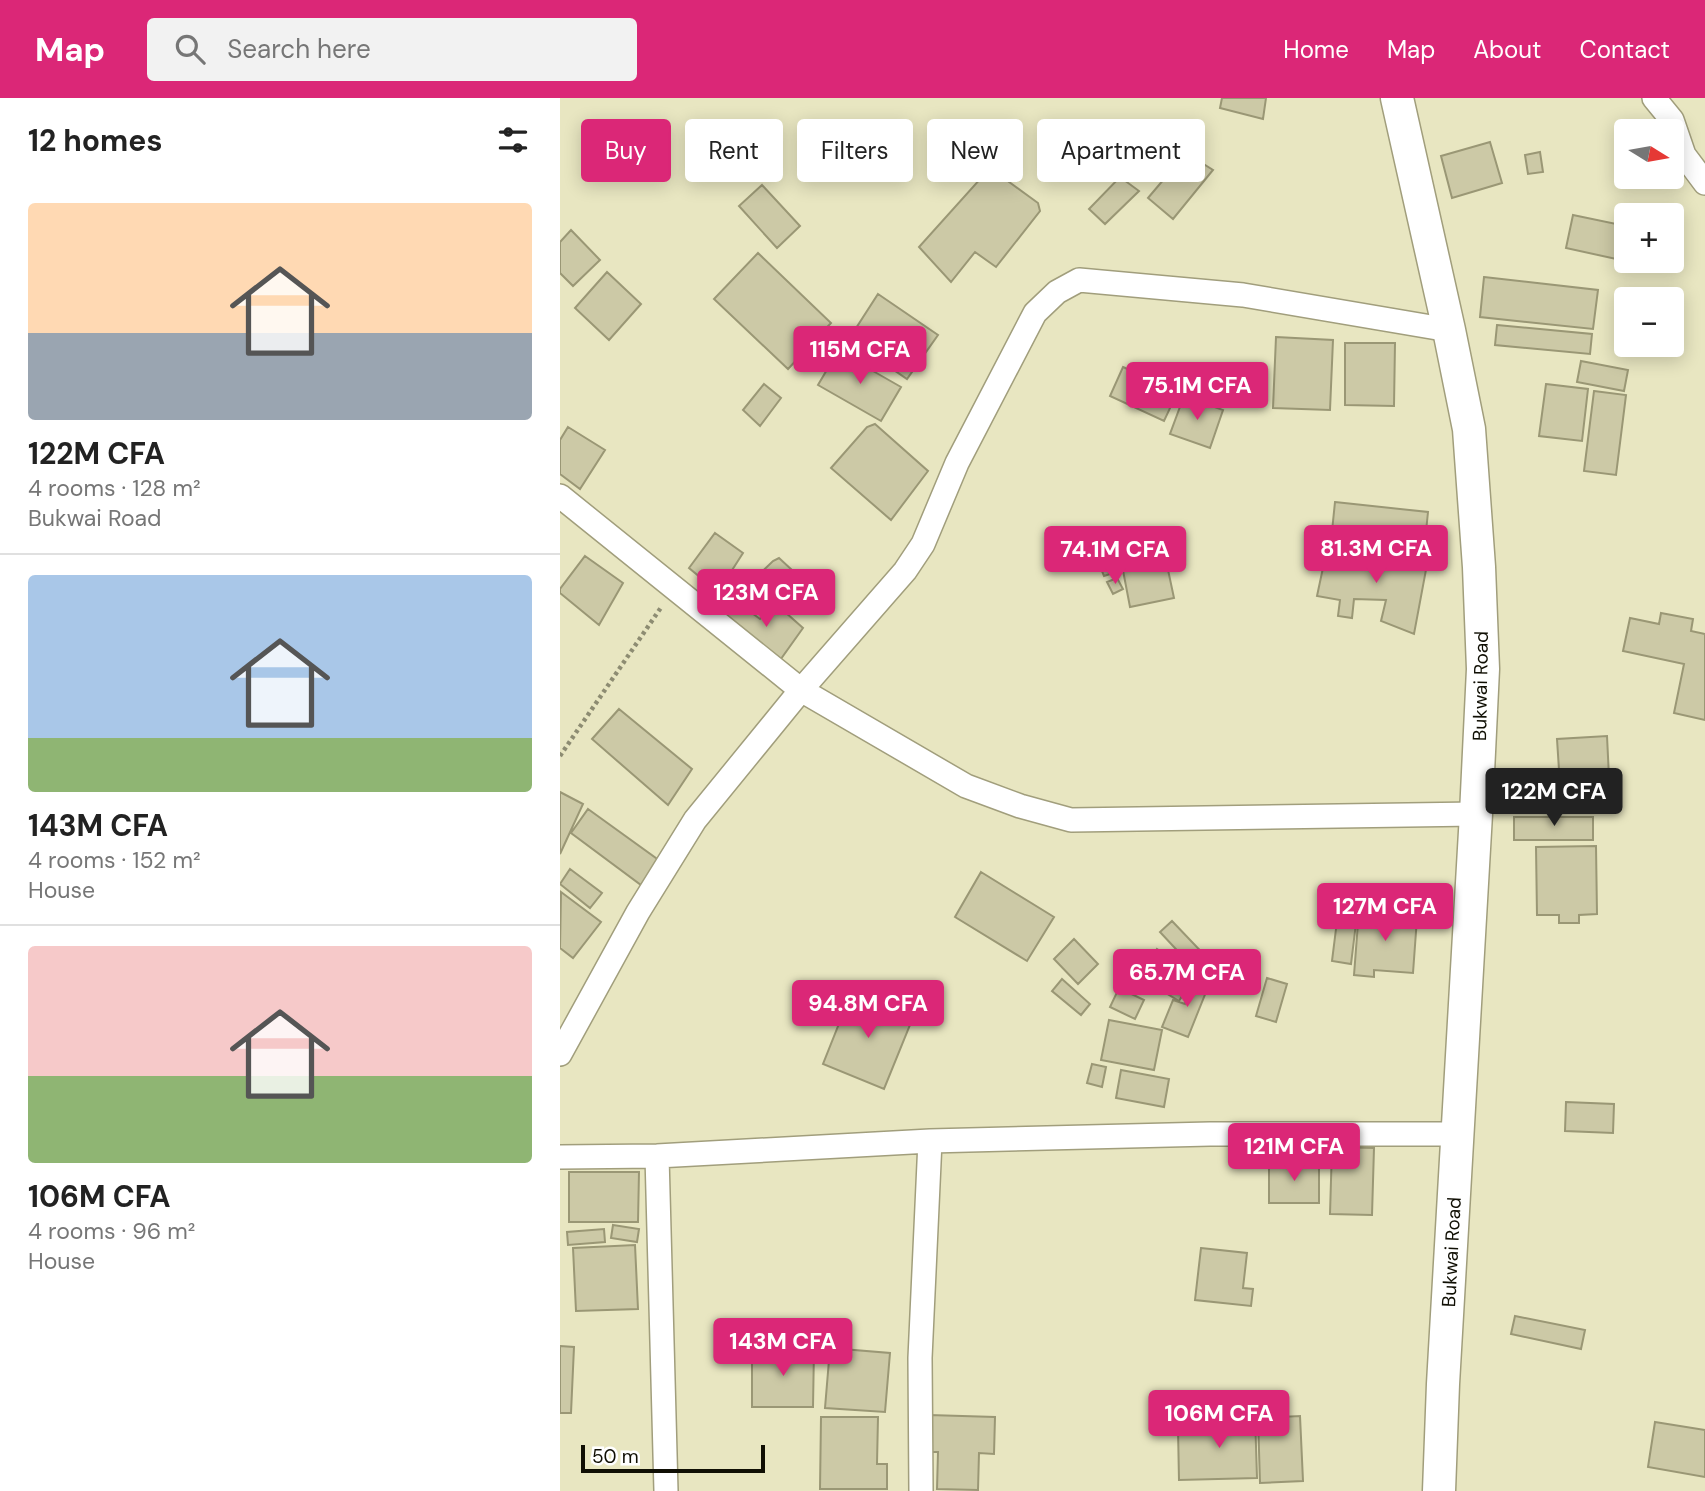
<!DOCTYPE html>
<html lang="en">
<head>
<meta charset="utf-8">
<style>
	body { margin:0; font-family:"DM Sans",sans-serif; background:#f2f2f2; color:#222; height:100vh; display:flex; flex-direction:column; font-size:26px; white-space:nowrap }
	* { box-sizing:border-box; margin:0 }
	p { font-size:23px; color:#767676 }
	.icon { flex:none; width:38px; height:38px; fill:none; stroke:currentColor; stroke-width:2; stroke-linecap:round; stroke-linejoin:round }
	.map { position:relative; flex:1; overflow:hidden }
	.drawer { display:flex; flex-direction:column; background:#fff; width:560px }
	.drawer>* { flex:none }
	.banner { position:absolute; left:21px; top:21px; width:665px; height:63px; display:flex; gap:14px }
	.needle { width:46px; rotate:101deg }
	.fabs { position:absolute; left:1054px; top:21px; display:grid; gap:14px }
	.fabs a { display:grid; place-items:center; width:70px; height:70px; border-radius:7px; background:#fff; box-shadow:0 4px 18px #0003; font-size:35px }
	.scale { position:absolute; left:21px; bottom:18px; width:184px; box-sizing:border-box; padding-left:7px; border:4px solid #100f04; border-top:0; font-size:19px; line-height:24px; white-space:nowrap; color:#100f04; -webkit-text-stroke:5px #fff; paint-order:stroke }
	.price { position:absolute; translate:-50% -60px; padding:0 16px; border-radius:7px; background:#db2777; color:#fff; font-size:23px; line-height:46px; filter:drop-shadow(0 2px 4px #0008) }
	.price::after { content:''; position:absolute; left:50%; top:42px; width:21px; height:16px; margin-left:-10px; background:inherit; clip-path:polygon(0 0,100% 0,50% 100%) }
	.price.current { background:#222; color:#fff }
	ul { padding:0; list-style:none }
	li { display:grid; align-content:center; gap:14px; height:371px; padding:0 28px }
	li+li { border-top:2px solid #e0e0e0 }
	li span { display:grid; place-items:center; height:217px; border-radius:7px; color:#555 }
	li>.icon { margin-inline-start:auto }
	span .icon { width:126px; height:126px; fill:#fffc; stroke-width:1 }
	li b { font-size:30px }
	h2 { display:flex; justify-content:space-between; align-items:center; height:84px; padding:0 28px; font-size:30px }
	.pill { padding:0 24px; border-radius:7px; background:#fff; box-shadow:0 4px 18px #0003; font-size:24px; line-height:63px }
	.pill.current { background:#db2777; color:#fff }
	header { display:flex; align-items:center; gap:42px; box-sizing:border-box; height:98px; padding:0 35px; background:#db2777; color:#fff }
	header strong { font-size:33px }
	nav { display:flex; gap:38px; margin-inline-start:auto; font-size:24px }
	.search { width:490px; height:63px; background:#f2f2f2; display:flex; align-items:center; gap:18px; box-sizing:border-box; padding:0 24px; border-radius:7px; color:#767676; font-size:26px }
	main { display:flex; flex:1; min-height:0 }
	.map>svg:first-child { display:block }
</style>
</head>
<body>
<header>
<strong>Map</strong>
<div class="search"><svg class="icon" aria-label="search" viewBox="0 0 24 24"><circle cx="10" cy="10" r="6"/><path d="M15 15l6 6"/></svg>Search here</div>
<nav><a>Home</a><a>Map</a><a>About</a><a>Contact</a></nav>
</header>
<main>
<section class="drawer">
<h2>12 homes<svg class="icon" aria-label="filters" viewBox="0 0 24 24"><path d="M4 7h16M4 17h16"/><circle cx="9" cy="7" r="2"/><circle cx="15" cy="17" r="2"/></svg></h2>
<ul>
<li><span style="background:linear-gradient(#ffd9b3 60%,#9aa5b1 0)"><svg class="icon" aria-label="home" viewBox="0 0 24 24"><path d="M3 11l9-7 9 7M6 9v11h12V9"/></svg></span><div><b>122M CFA</b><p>4 rooms · 128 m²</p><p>Bukwai Road</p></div></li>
<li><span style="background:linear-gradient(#a9c7e8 75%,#8fb573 0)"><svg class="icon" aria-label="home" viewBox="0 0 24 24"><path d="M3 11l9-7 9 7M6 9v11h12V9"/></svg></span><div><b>143M CFA</b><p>4 rooms · 152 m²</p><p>House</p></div></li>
<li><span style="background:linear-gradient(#f6c9c9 60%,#8fb573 0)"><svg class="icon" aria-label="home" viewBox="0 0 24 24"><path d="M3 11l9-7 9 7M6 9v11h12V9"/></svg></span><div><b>106M CFA</b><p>4 rooms · 96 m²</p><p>House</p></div></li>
</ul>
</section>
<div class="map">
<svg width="1145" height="1393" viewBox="0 0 1145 1393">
	<rect width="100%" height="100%" fill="#e8e6c1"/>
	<!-- building -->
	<path fill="#ccc9a6" stroke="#9a9775" stroke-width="2" d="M 662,0 L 706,0 L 703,21 L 660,10 Z
		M 930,44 L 942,85 L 892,100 L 881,58 Z
		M 980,54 L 983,74 L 968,76 L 965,57 Z
		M 626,55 L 653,72 L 613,121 L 588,100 Z
		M 430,70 L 478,105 L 480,113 L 436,169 L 415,154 L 391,184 L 359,149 Z
		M 560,79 L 579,93 L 545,126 L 529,111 Z
		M 202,87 L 240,128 L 217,150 L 179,108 Z
		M 1013,117 L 1066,128 L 1066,163 L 1070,164 L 1006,150 Z
		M 11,132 L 40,162 L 13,188 L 0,175 L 0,144 Z
		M 198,155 L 271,225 L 228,271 L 154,201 Z
		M 47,174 L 81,206 L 49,242 L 15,210 Z
		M 924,179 L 1038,192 L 1033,231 L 920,219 Z
		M 318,196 L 378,237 L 347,281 L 289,241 Z
		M 937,227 L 1032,236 L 1030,256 L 935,247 Z
		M 716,239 L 773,242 L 770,312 L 713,310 Z
		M 785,245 L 835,245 L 834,308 L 785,307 Z
		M 278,253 L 341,289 L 321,323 L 258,287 Z
		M 1021,263 L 1068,272 L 1064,293 L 1017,284 Z
		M 563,269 L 618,293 L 604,323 L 550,298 Z
		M 204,286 L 221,300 L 200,328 L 183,312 Z
		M 986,286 L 1028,291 L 1022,343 L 979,338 Z
		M 1034,293 L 1066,297 L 1056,377 L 1024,373 Z
		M 624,298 L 663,312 L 650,350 L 610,336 Z
		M 315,326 L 368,373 L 331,422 L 271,370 L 307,329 Z
		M 8,329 L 45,352 L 20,391 L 0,376 L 0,342 Z
		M 775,404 L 868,414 L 864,453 L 771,443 Z
		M 155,435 L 183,455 L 158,494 L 129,470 Z
		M 767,451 L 797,457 L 868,461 L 854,536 L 821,523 L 826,502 L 794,501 L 792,520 L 778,518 L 780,502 L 757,498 Z
		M 604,453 L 614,500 L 570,509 L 561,462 Z
		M 25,458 L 63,485 L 39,527 L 0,495 L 0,491 Z
		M 219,460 L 232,472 L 194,510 L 179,496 L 213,463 Z
		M 552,462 L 556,474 L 544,478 L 539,466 Z
		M 557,480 L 563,491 L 553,496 L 547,484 Z
		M 177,504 L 200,521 L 216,506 L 243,530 L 218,565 L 163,518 Z
		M 1101,515 L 1133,521 L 1131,533 L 1145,536 L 1145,622 L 1114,615 L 1124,566 L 1063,553 L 1070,520 L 1099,526 Z
		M 59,611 L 132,671 L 108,707 L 32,641 Z
		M 1047,638 L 1050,700 L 1001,703 L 997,641 Z
		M 962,683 L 978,683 L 977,700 L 962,699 Z
		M 0,694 L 23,706 L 0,756 Z
		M 28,711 L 100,763 L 81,787 L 11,735 Z
		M 954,719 L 1033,719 L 1033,742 L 954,742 Z
		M 1036,748 L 1037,816 L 1019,817 L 1019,825 L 999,825 L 999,817 L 977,817 L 976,749 Z
		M 10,771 L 42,795 L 30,810 L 0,786 Z
		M 421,774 L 494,819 L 467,863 L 395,819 Z
		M 1,794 L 41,824 L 13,860 L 0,850 Z
		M 799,812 L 832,815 L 832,818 L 857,820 L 853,875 L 814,872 L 814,879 L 794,877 Z
		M 612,823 L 653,866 L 641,878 L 600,834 Z
		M 777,823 L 796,825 L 791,866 L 772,863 Z
		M 514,841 L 538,866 L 518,886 L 494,861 Z
		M 597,851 L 636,875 L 619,903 L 580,879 Z
		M 636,878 L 650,884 L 628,939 L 602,929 L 613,902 L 625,906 Z
		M 707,880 L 727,886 L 716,924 L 696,918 Z
		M 502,881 L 530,906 L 521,917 L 492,893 Z
		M 559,890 L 584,902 L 575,921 L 550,909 Z
		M 292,893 L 354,917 L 324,991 L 263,966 Z
		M 549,922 L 602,932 L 594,972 L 541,962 Z
		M 532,966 L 546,969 L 542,989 L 527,985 Z
		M 561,972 L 609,981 L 604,1009 L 556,1000 Z
		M 1006,1004 L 1054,1006 L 1053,1035 L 1005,1033 Z
		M 772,1049 L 814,1050 L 812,1117 L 770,1116 Z
		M 759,1064 L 759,1105 L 709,1105 L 709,1065 Z
		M 9,1074 L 79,1074 L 78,1124 L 9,1124 Z
		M 53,1127 L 79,1131 L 77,1144 L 51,1140 Z
		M 44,1131 L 45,1144 L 8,1147 L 7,1134 Z
		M 75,1147 L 78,1211 L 16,1213 L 13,1150 Z
		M 641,1150 L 687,1155 L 683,1190 L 693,1191 L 691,1208 L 635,1202 Z
		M 955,1218 L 1025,1232 L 1021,1251 L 951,1236 Z
		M 0,1248 L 14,1249 L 11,1315 L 0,1315 Z
		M 192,1250 L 254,1251 L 253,1309 L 192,1309 Z
		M 270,1250 L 330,1255 L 325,1314 L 265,1310 Z
		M 369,1317 L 435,1319 L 434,1356 L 419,1355 L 418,1392 L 377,1391 L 378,1354 L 367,1354 Z
		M 695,1317 L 697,1380 L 619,1382 L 618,1331 L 650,1331 L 650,1318 Z
		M 740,1318 L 743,1383 L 700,1385 L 698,1320 Z
		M 261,1319 L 318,1319 L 317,1366 L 327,1366 L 327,1391 L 260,1391 Z
		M 1095,1324 L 1145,1332 L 1145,1379 L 1088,1369 Z"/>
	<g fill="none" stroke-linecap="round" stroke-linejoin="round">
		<!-- street casing -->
		<g stroke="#a19e7c" stroke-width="26">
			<path id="street" d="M 1094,0 L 1112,22 L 1124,57 L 1145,85
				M 0,398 L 241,592 L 406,688 L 460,708 L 511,722 L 916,716
				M 0,956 L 78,814 L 135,722 L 241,592 L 345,473 L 363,446 L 397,365 L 475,215 L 497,194 L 519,182 L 683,197 L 889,232
				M 97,1058 L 106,1393
				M 0,1059 L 97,1058 L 370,1043 L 650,1036 L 897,1036
				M 361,1393 L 360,1260 L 370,1043"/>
		</g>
		<!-- secondary casing -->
		<g stroke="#a19e7c" stroke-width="35">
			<path id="secondary" d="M 837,0 L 889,232 L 909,331 L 919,469 L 923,571 L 916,716 L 883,1286 L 879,1393"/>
		</g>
		<!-- path -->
		<path stroke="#8d8c72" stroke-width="4.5" stroke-dasharray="3.5 3.5" stroke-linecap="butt" d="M 0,658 L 102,508"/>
		<!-- street -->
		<use href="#street" stroke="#fff" stroke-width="23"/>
		<!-- secondary -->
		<use href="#secondary" stroke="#fff" stroke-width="32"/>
	</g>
	<g text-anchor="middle" stroke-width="5" stroke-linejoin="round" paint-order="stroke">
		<!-- street labels -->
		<g font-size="19" fill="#100f04" stroke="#fff">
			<text transform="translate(920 588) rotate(-89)" y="7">Bukwai Road</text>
			<text transform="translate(891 1154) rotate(-87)" y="7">Bukwai Road</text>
		</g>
	</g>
</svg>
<div class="fabs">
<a><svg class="needle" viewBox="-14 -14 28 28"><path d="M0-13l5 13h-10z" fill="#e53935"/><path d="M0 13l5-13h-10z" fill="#767676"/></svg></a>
<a>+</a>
<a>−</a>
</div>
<div class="scale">50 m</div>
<b class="price" style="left:300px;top:288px">115M CFA</b>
<b class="price" style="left:637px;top:324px">75.1M CFA</b>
<b class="price" style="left:816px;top:487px">81.3M CFA</b>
<b class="price" style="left:555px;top:488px">74.1M CFA</b>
<b class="price" style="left:206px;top:531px">123M CFA</b>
<b class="price current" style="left:994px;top:730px">122M CFA</b>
<b class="price" style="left:825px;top:845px">127M CFA</b>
<b class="price" style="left:627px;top:911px">65.7M CFA</b>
<b class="price" style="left:308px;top:942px">94.8M CFA</b>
<b class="price" style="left:734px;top:1085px">121M CFA</b>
<b class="price" style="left:223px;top:1280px">143M CFA</b>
<b class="price" style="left:659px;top:1352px">106M CFA</b>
<div class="banner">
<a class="pill current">Buy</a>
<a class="pill">Rent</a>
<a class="pill">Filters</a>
<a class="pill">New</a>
<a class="pill">Apartment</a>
</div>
</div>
</main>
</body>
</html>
